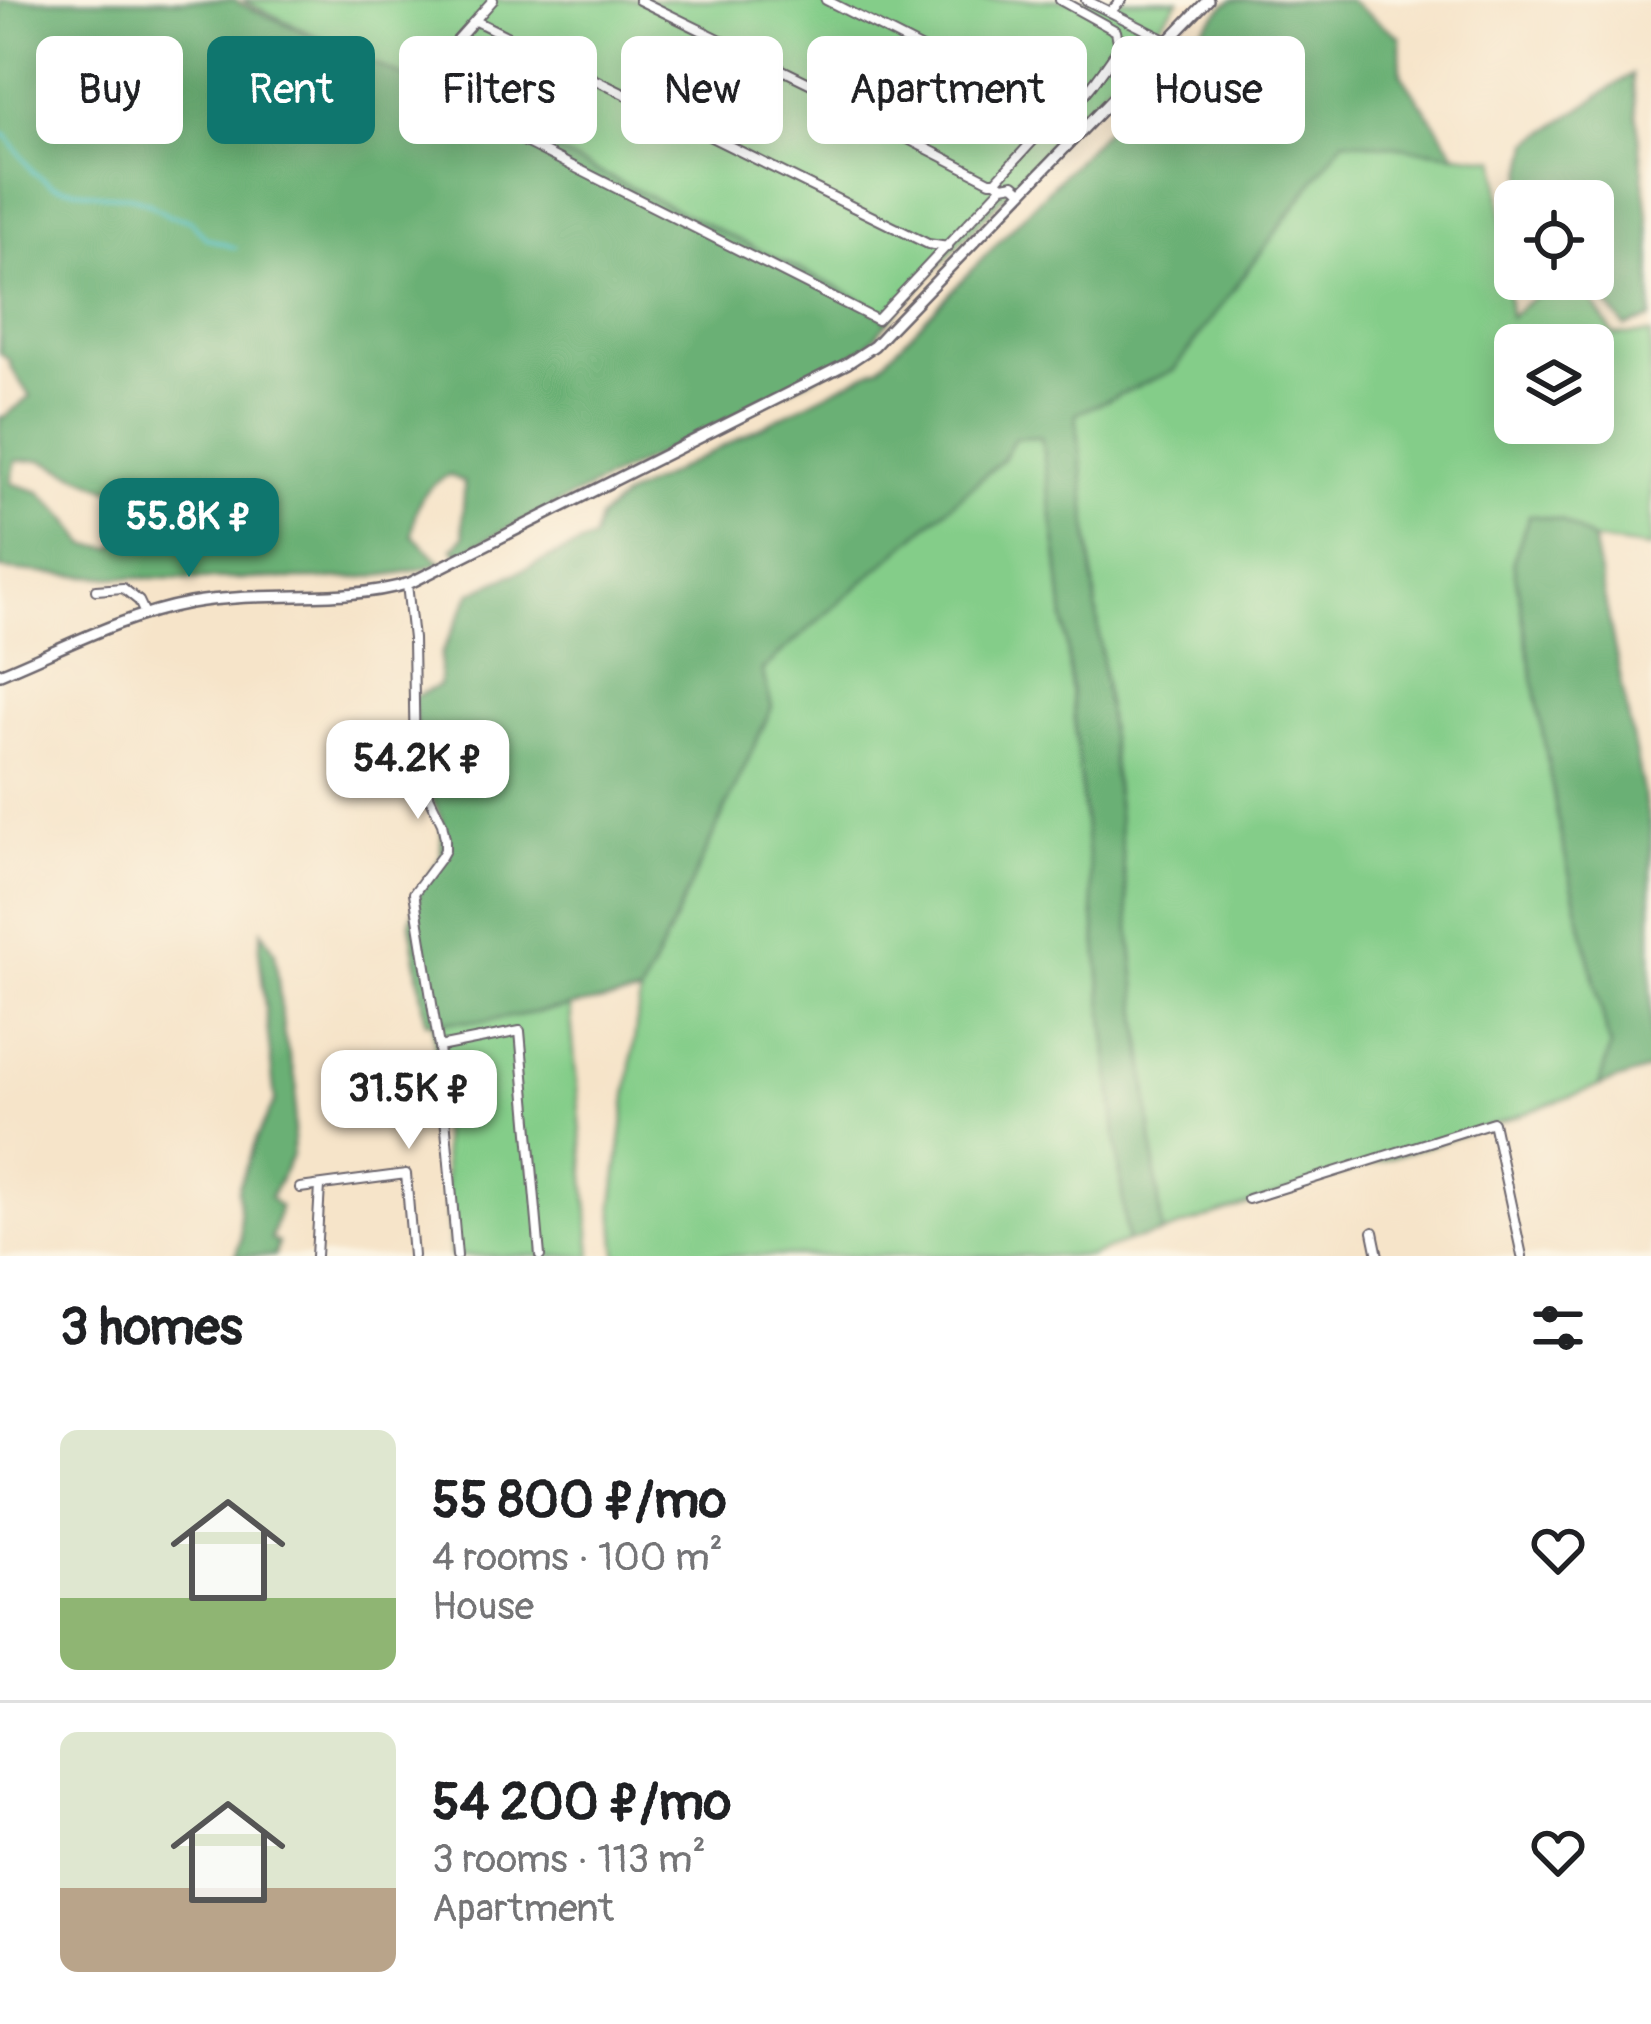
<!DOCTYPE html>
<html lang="en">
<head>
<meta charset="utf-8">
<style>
	body { margin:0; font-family:Pangolin,sans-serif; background:#f6f6f6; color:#202124; height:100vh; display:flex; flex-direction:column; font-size:45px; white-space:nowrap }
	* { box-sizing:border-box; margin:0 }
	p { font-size:39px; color:#757577 }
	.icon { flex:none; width:66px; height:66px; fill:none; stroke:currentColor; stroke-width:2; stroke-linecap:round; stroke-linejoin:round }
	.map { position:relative; height:1256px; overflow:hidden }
	.drawer { display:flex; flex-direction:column; background:#fff; flex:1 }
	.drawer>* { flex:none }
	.hud { position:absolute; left:36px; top:36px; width:1581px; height:108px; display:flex; gap:24px }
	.tools { position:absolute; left:1494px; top:180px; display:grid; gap:24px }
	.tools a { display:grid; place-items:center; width:120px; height:120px; border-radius:18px; background:#fff; box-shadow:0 6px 30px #0003; font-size:60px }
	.price { position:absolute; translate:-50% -102px; padding:0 27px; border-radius:24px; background:#fff; color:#222; font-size:39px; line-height:78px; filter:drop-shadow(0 3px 6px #0008) }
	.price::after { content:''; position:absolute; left:50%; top:72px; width:36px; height:27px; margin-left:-18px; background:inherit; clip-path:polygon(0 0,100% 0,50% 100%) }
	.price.selected { background:#0f766e; color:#fff }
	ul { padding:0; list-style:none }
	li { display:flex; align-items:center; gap:36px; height:300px; padding:0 60px }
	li+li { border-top:3px solid #e0e0e0 }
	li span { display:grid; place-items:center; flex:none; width:336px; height:240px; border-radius:18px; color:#555 }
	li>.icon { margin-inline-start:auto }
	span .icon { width:144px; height:144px; fill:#fffc; stroke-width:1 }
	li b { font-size:51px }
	h2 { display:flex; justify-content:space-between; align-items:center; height:144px; padding:0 60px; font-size:51px }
	.pill { padding:0 42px; border-radius:18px; background:#fff; box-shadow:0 6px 30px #0003; font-size:42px; line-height:108px }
	.pill.selected { background:#0f766e; color:#fff }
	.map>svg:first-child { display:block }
</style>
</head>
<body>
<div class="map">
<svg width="1651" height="1256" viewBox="0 0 1651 1256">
	<rect width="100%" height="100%" fill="#fcf5e5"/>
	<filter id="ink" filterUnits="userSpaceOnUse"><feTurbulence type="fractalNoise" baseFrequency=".00833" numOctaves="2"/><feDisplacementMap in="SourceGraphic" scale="24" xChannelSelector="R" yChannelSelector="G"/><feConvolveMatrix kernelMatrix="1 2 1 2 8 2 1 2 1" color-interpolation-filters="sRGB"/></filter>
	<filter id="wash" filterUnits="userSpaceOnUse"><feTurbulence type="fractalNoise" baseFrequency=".004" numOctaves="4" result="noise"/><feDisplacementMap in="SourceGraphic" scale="48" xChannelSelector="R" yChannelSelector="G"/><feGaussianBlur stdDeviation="2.7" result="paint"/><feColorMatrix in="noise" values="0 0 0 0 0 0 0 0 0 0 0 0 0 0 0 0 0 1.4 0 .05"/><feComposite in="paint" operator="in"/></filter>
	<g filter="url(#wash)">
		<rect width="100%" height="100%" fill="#f6e4c9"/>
		<!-- green -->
		<path fill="#84cd89" stroke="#537862" stroke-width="3" fill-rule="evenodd" d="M 242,0 L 1179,0 L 1139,50 L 888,321 L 862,300 Z
			M 1344,139 L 1497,159 L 1510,317 C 1529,302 1551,279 1577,279 L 1614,335 L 1651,334 L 1651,548 L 1593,540 L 1560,520 L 1513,561 L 1560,833 L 1610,1047 L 1599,1086 L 1504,1121 L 1162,1233 L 1076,414 L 1174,370 ZM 1515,345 L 1593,345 L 1593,423 L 1515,423 Z
			M 1041,436 L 1058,559 L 1127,1242 L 1089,1256 L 617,1256 L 613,1205 L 640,995 L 772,707 L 761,670 L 1002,460 L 1015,437 Z
			M 570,1007 L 592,1256 L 451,1256 L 433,1022 L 485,1021 Z"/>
		<!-- forest -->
		<path fill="#6bb075" stroke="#466958" stroke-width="3" fill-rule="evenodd" d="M 0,0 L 232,0 L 404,77 L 862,300 L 888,321 L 866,347 L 840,364 L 457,554 L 453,549 L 464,536 C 460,518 465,501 464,482 L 449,475 C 422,488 414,506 412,535 L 442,563 C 383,582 321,579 259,579 C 172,579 86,579 0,569 L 0,417 L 4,417 L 30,397 L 10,366 L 11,362 L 0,353 ZM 42,460 L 128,497 L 137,504 L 135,526 L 112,548 L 87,545 L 67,518 L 40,492 L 11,483 L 16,461 Z
			M 1234,0 L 1348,0 L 1400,37 L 1401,74 L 1456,154 L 1344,140 L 1174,370 L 1076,414 L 1162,1233 L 1127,1242 L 1058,559 L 1041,437 L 1015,438 L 1002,460 L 762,670 L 772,707 L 640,995 L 485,1021 L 426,1022 L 410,922 L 420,891 L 441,856 L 442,821 L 418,767 L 413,697 L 439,686 L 441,654 L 471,593 L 593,539 L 599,518 L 624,497 L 880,366 L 1226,4 Z
			M 1632,74 L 1651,245 L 1651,316 L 1650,319 L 1625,327 L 1587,279 L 1593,279 L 1593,201 L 1520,201 L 1520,194 L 1530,143 Z
			M 1529,515 L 1561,520 L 1593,540 L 1651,832 L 1651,1069 L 1599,1086 L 1610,1047 L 1560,833 L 1513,561 Z
			M 262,930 L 275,952 L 284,1036 L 297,1085 L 292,1156 L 270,1198 L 280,1207 L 271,1240 L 278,1243 L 275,1256 L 235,1256 L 241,1239 L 238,1189 L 257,1137 L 275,1101 L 259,949 Z"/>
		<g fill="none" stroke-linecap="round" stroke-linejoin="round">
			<!-- stream -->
			<path stroke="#57c4d0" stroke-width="3" d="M 0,133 L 6,135 L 33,172 L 52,185 L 103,195 L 130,196 L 148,203 L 169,216 L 190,220 L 206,238 L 236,248"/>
		</g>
	</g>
	<g filter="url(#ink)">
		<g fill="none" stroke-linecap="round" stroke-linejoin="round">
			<!-- minor casing -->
			<g stroke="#6c666d" stroke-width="12">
				<path id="minor" d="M 493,0 L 425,76 L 422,90 L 877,320 L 1003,186
					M 639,0 L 885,120 L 908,139 L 990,181 L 996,181 L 1003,186 L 1014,184 L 1022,191
					M 826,0 L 1047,112 L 1051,120
					M 1086,0 L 1168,41
					M 1110,12 L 1122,0
					M 476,21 L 928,244 L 948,247
					M 996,181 L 1051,121 L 1058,121 C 1083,100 1101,74 1119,47 L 1116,31 L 1060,0
					M 407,584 L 413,639 L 415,767 L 442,823 L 445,838 L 445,850 L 441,857 L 414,893 L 439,1047 L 457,1256
					M 96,590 L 123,588 L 139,601 L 145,614
					M 439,1047 L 520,1031 L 540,1256
					M 300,1188 L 406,1174 L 413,1256
					M 1248,1199 L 1493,1122 L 1522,1256
					M 1373,1232 L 1378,1256
					M 316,1256 L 320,1186"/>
			</g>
			<!-- major casing -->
			<g stroke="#6c666d" stroke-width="14">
				<path id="major" d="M 0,674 C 61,649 124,615 190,603 C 263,590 339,604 410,583 L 848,363 L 874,346 L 888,331 L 1208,0"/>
			</g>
			<!-- minor -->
			<use href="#minor" stroke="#fff" stroke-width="8"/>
			<!-- major -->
			<use href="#major" stroke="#fff" stroke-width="9"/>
		</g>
	</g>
</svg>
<div class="tools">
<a><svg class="icon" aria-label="locate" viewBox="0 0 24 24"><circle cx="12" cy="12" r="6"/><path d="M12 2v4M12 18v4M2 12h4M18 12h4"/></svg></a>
<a><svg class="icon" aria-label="layers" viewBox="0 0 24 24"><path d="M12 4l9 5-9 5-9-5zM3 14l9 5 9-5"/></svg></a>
</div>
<b class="price selected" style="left:189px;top:580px">55.8K ₽</b>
<b class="price" style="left:418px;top:822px">54.2K ₽</b>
<b class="price" style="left:409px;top:1152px">31.5K ₽</b>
<div class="hud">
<a class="pill">Buy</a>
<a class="pill selected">Rent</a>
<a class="pill">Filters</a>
<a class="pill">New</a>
<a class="pill">Apartment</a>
<a class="pill">House</a>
</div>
</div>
<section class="drawer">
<h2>3 homes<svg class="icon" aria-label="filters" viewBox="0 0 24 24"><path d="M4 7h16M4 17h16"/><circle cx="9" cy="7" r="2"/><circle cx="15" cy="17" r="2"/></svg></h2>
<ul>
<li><span style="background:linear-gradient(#dfe7d0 70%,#8fb573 0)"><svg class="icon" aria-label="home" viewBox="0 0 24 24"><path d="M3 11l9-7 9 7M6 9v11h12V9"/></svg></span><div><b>55 800 ₽/mo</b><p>4 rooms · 100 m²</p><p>House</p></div><svg class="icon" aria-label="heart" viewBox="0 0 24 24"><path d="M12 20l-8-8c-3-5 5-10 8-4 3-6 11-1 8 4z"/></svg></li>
<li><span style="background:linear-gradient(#dfe7d0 65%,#b9a48a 0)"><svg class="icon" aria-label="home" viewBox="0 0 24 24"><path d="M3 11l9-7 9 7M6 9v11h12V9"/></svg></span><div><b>54 200 ₽/mo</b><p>3 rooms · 113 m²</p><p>Apartment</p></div><svg class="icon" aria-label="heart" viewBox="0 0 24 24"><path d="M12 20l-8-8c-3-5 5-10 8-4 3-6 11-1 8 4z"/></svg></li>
</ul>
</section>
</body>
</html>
